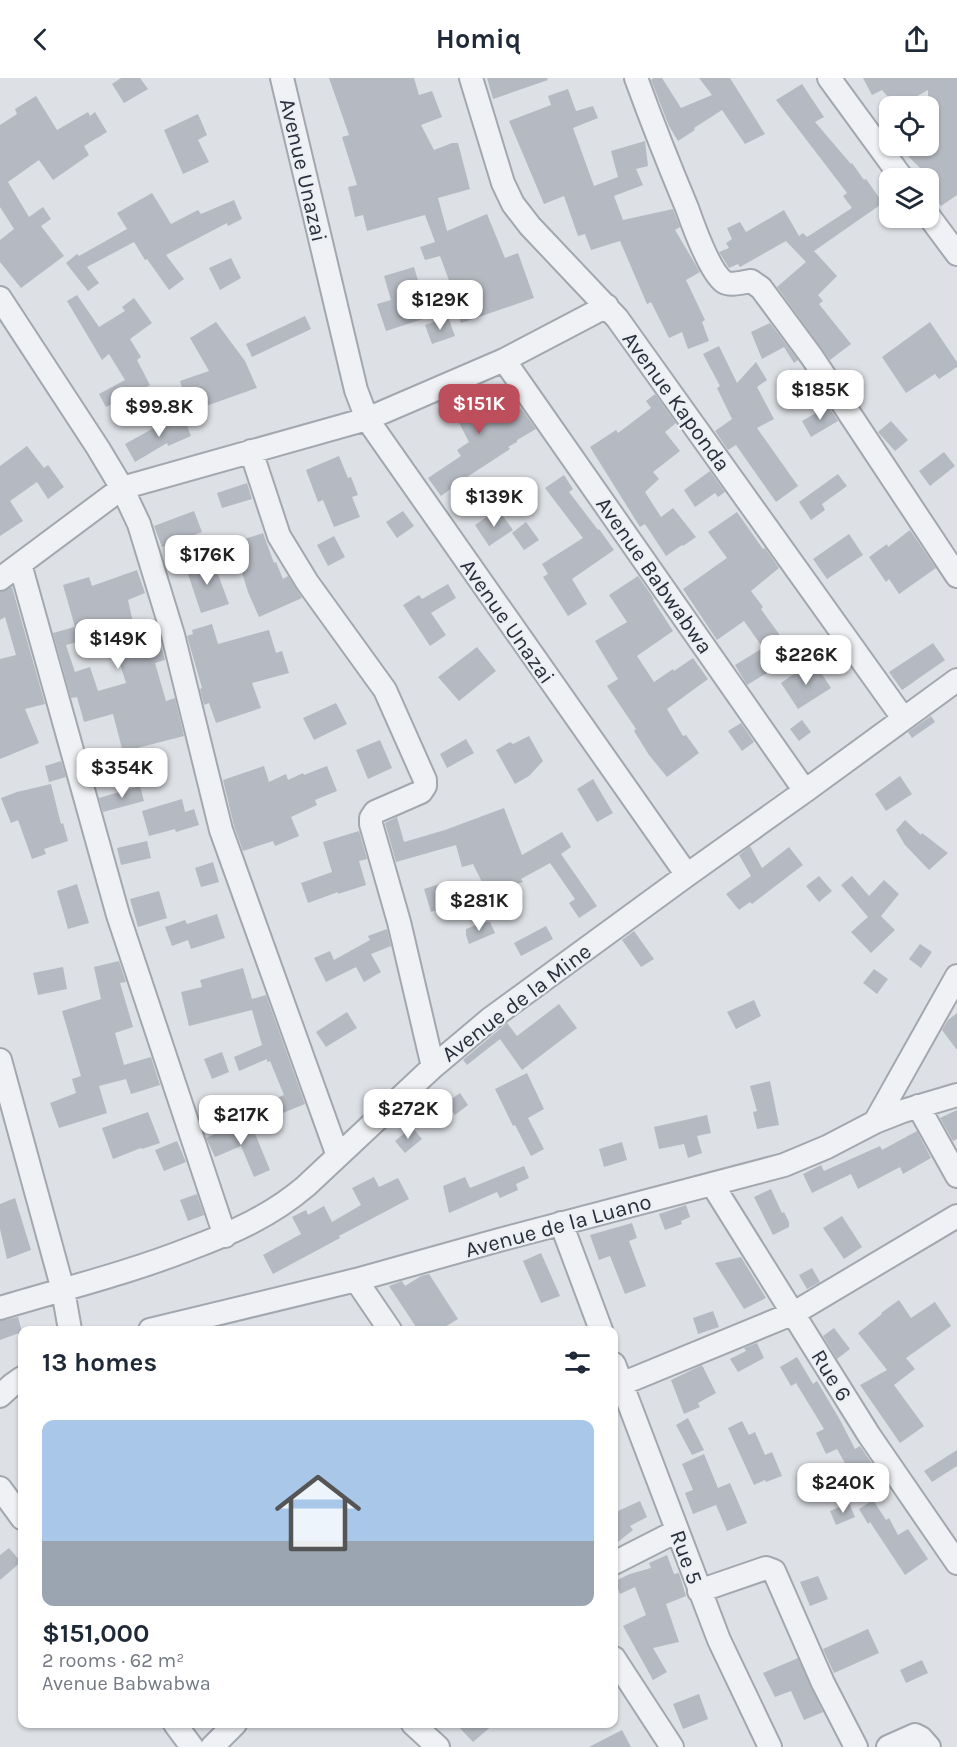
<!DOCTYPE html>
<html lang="en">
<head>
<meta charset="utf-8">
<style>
	body { margin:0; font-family:Karla,sans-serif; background:#f2f2f3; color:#1f2937; height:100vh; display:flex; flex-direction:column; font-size:22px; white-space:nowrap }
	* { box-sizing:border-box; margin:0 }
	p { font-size:20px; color:#747a83 }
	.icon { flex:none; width:33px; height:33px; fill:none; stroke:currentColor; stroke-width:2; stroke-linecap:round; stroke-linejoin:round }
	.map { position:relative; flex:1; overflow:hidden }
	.drawer { position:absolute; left:18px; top:1248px; width:600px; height:402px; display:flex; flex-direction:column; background:#fff; border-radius:12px; box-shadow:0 2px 4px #0004 }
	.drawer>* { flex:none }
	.fabs { position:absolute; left:879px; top:18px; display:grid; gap:12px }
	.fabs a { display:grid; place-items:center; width:60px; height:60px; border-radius:12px; background:#fff; box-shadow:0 2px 4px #0004; font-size:30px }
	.price { position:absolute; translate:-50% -51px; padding:0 14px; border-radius:12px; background:#fff; color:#222; font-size:20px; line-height:39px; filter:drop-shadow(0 2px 3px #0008) }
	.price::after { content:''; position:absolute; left:50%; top:36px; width:18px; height:14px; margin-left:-9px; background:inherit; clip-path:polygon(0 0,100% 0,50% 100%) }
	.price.active { background:#bd4f5c; color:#fff }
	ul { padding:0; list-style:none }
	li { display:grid; align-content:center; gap:12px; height:318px; padding:0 24px }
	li+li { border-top:2px solid #e0e1e3 }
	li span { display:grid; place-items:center; height:186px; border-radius:12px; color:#555 }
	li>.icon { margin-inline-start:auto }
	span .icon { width:108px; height:108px; fill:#fffc; stroke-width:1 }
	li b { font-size:26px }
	h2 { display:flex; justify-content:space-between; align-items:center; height:72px; padding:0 24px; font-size:26px }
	header { display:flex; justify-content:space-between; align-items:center; height:78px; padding:0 24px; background:#fff; font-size:27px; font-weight:700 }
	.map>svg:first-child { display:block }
</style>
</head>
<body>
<header><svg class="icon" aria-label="back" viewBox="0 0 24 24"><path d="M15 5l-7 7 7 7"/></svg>Homiq<svg class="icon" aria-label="share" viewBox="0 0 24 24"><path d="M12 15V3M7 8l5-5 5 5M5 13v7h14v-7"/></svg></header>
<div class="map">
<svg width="957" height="1669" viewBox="0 0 957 1669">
	<rect width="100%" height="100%" fill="#dde0e5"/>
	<!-- building -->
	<path fill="#b5b9c1" d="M 121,0 L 140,0 L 148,11 L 124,25 L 112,6 Z
		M 329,0 L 414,0 L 419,17 L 432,13 L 442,39 L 421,47 L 434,72 L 452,65 L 458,65 L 470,111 L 438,120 L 447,153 L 487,136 L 505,180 L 518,175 L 534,220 L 461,245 L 454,225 L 457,224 L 440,178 L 425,182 L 420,169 L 435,164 L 425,137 L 367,153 L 363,137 L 355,139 L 348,109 L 357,107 L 342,59 L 349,57 Z
		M 487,0 L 547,0 L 548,2 L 493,21 Z
		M 654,0 L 662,0 L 681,30 L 712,17 L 699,0 L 730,0 L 765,56 L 745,66 L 722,32 L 694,50 L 695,52 L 678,63 L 669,48 L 655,12 L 651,2 Z
		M 863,0 L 957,0 L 957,117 L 941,128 L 928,109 L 928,100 L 923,100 L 920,97 L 924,94 L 907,77 L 915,68 L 928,68 L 928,12 L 900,28 L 896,28 L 882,12 L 872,17 Z
		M 802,6 L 824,39 L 815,44 L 851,86 L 852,85 L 864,102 L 866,101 L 883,125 L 814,173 L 837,198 L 818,217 L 823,223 L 819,226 L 851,266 L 830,282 L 777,209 L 806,184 L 786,163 L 740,189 L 738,186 L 729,190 L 719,174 L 729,170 L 726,165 L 732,161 L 727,150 L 740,144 L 746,154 L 784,132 L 799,158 L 803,155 L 807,159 L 852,130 L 843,118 L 847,115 L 776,22 Z
		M 568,11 L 576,33 L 593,28 L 598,40 L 573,50 L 594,108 L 618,99 L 611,73 L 645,63 L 648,88 L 636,91 L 643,107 L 614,118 L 623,142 L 673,131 L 680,149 L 675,152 L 700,194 L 686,202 L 705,242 L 702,244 L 709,263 L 688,271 L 682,254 L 669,260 L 651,224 L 647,226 L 620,163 L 591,172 L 585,156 L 578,158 L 564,118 L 544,126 L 509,43 L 551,27 L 548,18 Z
		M 36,18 L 57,52 L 88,34 L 90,38 L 95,34 L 107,54 L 84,68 L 89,77 L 53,102 L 39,82 L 8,104 L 29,139 L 43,129 L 51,141 L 41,148 L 64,178 L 21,210 L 0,184 L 0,162 L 14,151 L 0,129 L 0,47 L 17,36 L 15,31 Z
		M 198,36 L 207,57 L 198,62 L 209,84 L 183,96 L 164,52 Z
		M 152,115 L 171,146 L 198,132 L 201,136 L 234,122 L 242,141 L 228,148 L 227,145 L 166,177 L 184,201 L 169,212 L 147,181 L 145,182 L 134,164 L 87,189 L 99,205 L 88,213 L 66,185 L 77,176 L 79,178 L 127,151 L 117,135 Z
		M 231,180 L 241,200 L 220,212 L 209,190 Z
		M 414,189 L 419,206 L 411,209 L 423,241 L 386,253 L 377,226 L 391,222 L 384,198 Z
		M 77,217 L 99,249 L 125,233 L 122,229 L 134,220 L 152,245 L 130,261 L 141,279 L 137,282 L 150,307 L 130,318 L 129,317 L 106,329 L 99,316 L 125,302 L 109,276 L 102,282 L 67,223 Z
		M 305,238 L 311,251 L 252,279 L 246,266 Z
		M 448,239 L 455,258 L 432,266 L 425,247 Z
		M 216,244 L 245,283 L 257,310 L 189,334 L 180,303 L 209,293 L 190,260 Z
		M 930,244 L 957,284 L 957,289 L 939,301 L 935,296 L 906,315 L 882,279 Z
		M 770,245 L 798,282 L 794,285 L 784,269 L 762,281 L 751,254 Z
		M 719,268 L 737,305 L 756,284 L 767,302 L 757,309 L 774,341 L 757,350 L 798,408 L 776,424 L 736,367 L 728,372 L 715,353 L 732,341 L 717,310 L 720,308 L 703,276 Z
		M 482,306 L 484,309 L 486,307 L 504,340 L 521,330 L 536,351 L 517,362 L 517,364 L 508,369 L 510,371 L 461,403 L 441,418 L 428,400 L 461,378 L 457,372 L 469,364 L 451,329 L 443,334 L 438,325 Z
		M 655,316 L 676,345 L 665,354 L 680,373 L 653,394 L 659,401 L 645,414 L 661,439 L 673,430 L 696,459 L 683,468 L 682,467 L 666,478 L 645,446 L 640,449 L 590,369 L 616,352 L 618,355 L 651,330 L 646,323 Z
		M 828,328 L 838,343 L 811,359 L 802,343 Z
		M 183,337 L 191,358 L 168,368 L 167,365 L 135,384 L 125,366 L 161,346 L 160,345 Z
		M 891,343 L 908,362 L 895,373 L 878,354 Z
		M 27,368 L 44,390 L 48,387 L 64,409 L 48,421 L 37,404 L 10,423 L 23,443 L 0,458 L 0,388 Z
		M 944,374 L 955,388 L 930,408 L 919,393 Z
		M 339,378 L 348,400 L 351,399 L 358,417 L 352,419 L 360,439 L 334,449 L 323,422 L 318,424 L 306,392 Z
		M 710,393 L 725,414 L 718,419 L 715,415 L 695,429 L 684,412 Z
		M 838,396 L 847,408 L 822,426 L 825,432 L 811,442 L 799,424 Z
		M 564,397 L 573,411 L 569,414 L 598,452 L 599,451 L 614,472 L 572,501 L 587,526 L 568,538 L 543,499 L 548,496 L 542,486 L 583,460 L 545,410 Z
		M 247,405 L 252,421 L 222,430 L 217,415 Z
		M 498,431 L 513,452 L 489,468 L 475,447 Z
		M 194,433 L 202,454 L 162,469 L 154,448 Z
		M 403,433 L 414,448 L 397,460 L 386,444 Z
		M 737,434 L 763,471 L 765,470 L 779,490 L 751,513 L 763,529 L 761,531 L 787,567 L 771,578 L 777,589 L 747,607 L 735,587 L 763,570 L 744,543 L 717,562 L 683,511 L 727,480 L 708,454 Z
		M 526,444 L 539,462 L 524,472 L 512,455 Z
		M 910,452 L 936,490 L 899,516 L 889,501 L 886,504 L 869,479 L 887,466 L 888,469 Z
		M 263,455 L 274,485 L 276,484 L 283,501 L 288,498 L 302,520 L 259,539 L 248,514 L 233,465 Z
		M 849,456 L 863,477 L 827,501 L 813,481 Z
		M 334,458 L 345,479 L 328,488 L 317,467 Z
		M 212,480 L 229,526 L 201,535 L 186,490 Z
		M 137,492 L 145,515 L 128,522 L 134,549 L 66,567 L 75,594 L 90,589 L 98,613 L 126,605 L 120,586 L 121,585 L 120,580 L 161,567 L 165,582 L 155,585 L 166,623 L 175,620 L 184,658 L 137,670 L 145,701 L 131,705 L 113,636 L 84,644 L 77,619 L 71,620 L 53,555 L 75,549 L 63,507 L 89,499 L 92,508 Z
		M 638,498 L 654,521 L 653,522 L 673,553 L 637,578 L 654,604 L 673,591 L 674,593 L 693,580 L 708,601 L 667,631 L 683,658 L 686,657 L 699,675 L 667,699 L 649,677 L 634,653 L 636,651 L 607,608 L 618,601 L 595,563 L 627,544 L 609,517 Z
		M 448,506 L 456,520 L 431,535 L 446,557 L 430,568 L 403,527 L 419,517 L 422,521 Z
		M 12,509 L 45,626 L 25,631 L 39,665 L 0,681 L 0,581 L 16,577 L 5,539 L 0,542 L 0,514 Z
		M 212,546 L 218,566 L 269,552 L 276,575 L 282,573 L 289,595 L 252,605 L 261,630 L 216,645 L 209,625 L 204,627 L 200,611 L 202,610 L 187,558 L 193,556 L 192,552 Z
		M 933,565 L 945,582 L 902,612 L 889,594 Z
		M 477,569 L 496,593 L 459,623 L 438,599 Z
		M 816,587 L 831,610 L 798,631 L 781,605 L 798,593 L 800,597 Z
		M 336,625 L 347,646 L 314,662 L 303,640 Z
		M 931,638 L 935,644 L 912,660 L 908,654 Z
		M 802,642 L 811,654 L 799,663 L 790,651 Z
		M 741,645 L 754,664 L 742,673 L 728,653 Z
		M 529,658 L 543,683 L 529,698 L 515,706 L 496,672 L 510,664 L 513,666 Z
		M 466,661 L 474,675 L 447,690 L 440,676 Z
		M 380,662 L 392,690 L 368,701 L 356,672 Z
		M 61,683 L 66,699 L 49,704 L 45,688 Z
		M 264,688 L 269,704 L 286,696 L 288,702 L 303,695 L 304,697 L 327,688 L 337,713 L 315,722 L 317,727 L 291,739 L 299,758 L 275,768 L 273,763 L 243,773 L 234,748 L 223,702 Z
		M 900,698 L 912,716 L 886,733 L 875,716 Z
		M 593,701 L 613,735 L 597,744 L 577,711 Z
		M 51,706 L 61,746 L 63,745 L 68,763 L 44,771 L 46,776 L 32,781 L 18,742 L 11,745 L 1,720 L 17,714 Z
		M 140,708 L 144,723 L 103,734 L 99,720 Z
		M 182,721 L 185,734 L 194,731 L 199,747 L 176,754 L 175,751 L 149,758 L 142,733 Z
		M 504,730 L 522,777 L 562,754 L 571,769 L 561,776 L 597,828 L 579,840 L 569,825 L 575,821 L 550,785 L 521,801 L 523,804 L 488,816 L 473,786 L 462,789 L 456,767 L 396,784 L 385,745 L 397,739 L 404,764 L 445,752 Z
		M 905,742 L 921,757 L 922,755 L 948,775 L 929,792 L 905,767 L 896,752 Z
		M 359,753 L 367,781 L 359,783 L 366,807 L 338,816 L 338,814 L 308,825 L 301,805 L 332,794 L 323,764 Z
		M 147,763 L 151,780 L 121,787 L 117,770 Z
		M 750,768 L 762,790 L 789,769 L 803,787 L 752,826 L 750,824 L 739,832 L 726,816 L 751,798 L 739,777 Z
		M 213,784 L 219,804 L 201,809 L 195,790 Z
		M 819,798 L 832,813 L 819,824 L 806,808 Z
		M 852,798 L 869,818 L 884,802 L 899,816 L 881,838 L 895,852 L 871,875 L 851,854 L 868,839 L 841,807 Z
		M 443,805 L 450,828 L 431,834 L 424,811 Z
		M 77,806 L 89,845 L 68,851 L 57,813 Z
		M 159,813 L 167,840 L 138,849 L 130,821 Z
		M 217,836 L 225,860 L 191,871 L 188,862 L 172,868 L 165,849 L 185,842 L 187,846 Z
		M 484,844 L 490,844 L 495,855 L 469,866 L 466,857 L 466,851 Z
		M 546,848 L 553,861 L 521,878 L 514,865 Z
		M 387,851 L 391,868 L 371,876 L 381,894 L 364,904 L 356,889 L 326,904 L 314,880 L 330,873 L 334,882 L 370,862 L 368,858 Z
		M 634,853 L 654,881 L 641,889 L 622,862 Z
		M 920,866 L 932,874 L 921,890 L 909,881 Z
		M 119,883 L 126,904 L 120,905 L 133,949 L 115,955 L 124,987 L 151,979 L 160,1007 L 131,1016 L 126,1001 L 99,1008 L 107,1035 L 59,1050 L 50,1025 L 76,1015 L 72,1001 L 81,998 L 62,933 L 101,921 L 94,889 Z
		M 63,889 L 67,911 L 38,917 L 33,895 Z
		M 243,890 L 252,921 L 266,917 L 305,1026 L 263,1043 L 257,1028 L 284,1017 L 270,983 L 267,984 L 267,981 L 239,993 L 234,979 L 262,967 L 252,932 L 189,948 L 181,914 L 202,909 L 200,902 Z
		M 874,891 L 888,901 L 877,916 L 863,905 Z
		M 754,922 L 761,938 L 736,951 L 727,934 Z
		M 559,926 L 577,950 L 522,992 L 500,961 L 467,987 L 463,982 L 507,945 L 517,958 Z
		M 347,934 L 357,950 L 326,969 L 316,954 Z
		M 957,935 L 957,972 L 942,952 L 948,942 Z
		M 222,974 L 229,994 L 212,1001 L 204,981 Z
		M 527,995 L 544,1031 L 528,1040 L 544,1071 L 531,1078 L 515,1047 L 513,1048 L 495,1011 Z
		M 770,1003 L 779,1047 L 757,1051 L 753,1034 L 757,1033 L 750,1008 Z
		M 460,1015 L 468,1027 L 455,1037 L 446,1025 Z
		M 957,1032 L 957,1061 L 953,1063 L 940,1040 Z
		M 148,1034 L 160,1065 L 142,1071 L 141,1070 L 113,1081 L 102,1050 Z
		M 707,1037 L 711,1055 L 697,1058 L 702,1075 L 688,1080 L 684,1066 L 659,1071 L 654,1049 Z
		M 249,1041 L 270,1092 L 254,1099 L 241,1068 L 215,1079 L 206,1060 Z
		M 412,1049 L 422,1061 L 405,1075 L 395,1063 Z
		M 917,1053 L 931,1080 L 903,1096 L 900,1089 L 858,1111 L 851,1096 L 812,1115 L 803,1096 L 821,1087 L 824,1093 L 880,1068 L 882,1072 Z
		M 177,1063 L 186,1084 L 164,1093 L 155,1072 Z
		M 622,1064 L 627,1082 L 604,1089 L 599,1071 Z
		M 524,1088 L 529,1100 L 516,1106 L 518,1112 L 500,1120 L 497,1114 L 449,1135 L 443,1108 L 465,1099 L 470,1110 Z
		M 374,1099 L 379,1109 L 398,1100 L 409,1121 L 339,1158 L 340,1160 L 273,1196 L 263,1177 L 301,1156 L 292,1139 L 306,1132 L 308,1137 L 324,1128 L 332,1144 L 361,1127 L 352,1110 Z
		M 771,1111 L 782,1135 L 784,1134 L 789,1144 L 789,1149 L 773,1157 L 754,1119 Z
		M 197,1116 L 204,1137 L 188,1143 L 180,1122 Z
		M 15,1120 L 31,1172 L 7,1181 L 0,1151 L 0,1126 Z
		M 686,1127 L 690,1139 L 681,1143 L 682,1146 L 665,1152 L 659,1136 Z
		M 842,1138 L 862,1169 L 844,1181 L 823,1150 Z
		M 632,1145 L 637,1160 L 629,1163 L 646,1208 L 625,1216 L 610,1178 L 599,1182 L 590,1157 Z
		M 541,1175 L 560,1218 L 541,1225 L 523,1183 Z
		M 741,1179 L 766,1220 L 744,1231 L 715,1185 Z
		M 812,1190 L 820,1204 L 807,1211 L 799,1197 Z
		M 429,1196 L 458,1241 L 440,1252 L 418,1252 L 389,1208 L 402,1203 L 405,1208 L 421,1198 Z
		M 899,1222 L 911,1240 L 935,1224 L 951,1248 L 906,1280 L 915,1291 L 894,1307 L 924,1348 L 900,1365 L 860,1307 L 887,1292 L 858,1255 L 882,1236 L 881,1235 Z
		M 713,1233 L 719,1249 L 698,1256 L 693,1240 Z
		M 18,1239 L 22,1254 L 0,1262 L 0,1243 Z
		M 834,1250 L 850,1271 L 837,1281 L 823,1258 Z
		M 757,1265 L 764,1280 L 738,1294 L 730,1281 L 746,1273 L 744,1270 Z
		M 797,1279 L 813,1306 L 817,1303 L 840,1342 L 855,1371 L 860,1368 L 875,1390 L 854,1401 L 837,1371 L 826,1376 L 816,1355 L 824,1351 L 796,1305 L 791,1308 L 780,1289 Z
		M 702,1287 L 716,1315 L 698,1325 L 700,1329 L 684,1336 L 671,1302 Z
		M 688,1340 L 704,1372 L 692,1377 L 676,1347 Z
		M 742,1343 L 749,1357 L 755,1354 L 765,1377 L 772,1374 L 782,1398 L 766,1404 L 765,1402 L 754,1407 L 728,1350 Z
		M 957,1372 L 957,1388 L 932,1404 L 924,1393 Z
		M 704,1376 L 718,1410 L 730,1405 L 747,1445 L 727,1453 L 716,1427 L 693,1436 L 685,1415 L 693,1412 L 682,1386 Z
		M 873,1422 L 886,1442 L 889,1440 L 898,1457 L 908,1451 L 928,1481 L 905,1497 L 870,1444 L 868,1446 L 859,1431 Z
		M 640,1423 L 647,1439 L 630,1448 L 633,1452 L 614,1467 L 614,1427 L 618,1433 Z
		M 849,1425 L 855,1439 L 836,1447 L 830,1433 Z
		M 9,1470 L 21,1484 L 0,1502 L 0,1477 Z
		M 667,1477 L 674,1496 L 679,1495 L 686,1518 L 666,1526 L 679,1564 L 653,1570 L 667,1594 L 653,1602 L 623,1548 L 646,1537 L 635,1509 L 620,1516 L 615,1503 L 630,1496 L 651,1490 L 649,1485 Z
		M 818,1498 L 828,1521 L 810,1528 L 800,1504 Z
		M 868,1551 L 879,1575 L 834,1595 L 823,1571 Z
		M 798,1580 L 823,1634 L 804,1642 L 791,1613 L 775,1619 L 763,1595 Z
		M 922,1582 L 928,1595 L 906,1605 L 900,1592 Z
		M 699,1616 L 708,1641 L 683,1651 L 673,1626 Z
		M 456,1646 L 494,1646 L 473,1664 Z
		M 622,1652 L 631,1669 L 589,1669 Z"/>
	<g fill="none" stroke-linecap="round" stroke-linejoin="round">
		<!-- minor casing -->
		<g stroke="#a3a7ae" stroke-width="26">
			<path id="minor" d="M 282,0 L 356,312 L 367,341 L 687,797
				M 471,0 L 503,105 L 513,126 L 530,148 L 617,240 L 903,640
				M 636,0 C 652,44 669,87 687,130 C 693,147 710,194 724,204 C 731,208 743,204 751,203 L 761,210 L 812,279 L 957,498
				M 829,0 L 902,100
				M 928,137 L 957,176
				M 0,220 L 98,370 L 122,410 L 139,446 L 173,557 L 221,752 L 338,1078
				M 504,282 L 805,713
				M 251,373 L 279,458 L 307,504 L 385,612 L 425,702 L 425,708 L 421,714 L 375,734 L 371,740 L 371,746 L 399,844 L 433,989
				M 20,486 L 118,837 L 225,1158
				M 0,501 L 122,410 L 367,341 L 504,282 L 607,228
				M 0,982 L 63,1212 L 70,1252
				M 918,1028 L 957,1098
				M 875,1044 L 957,898
				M 712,1106 L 869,1357 L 957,1485
				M 561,1145 L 601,1252
				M 356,1202 L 390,1252
				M 0,1230 C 63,1211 128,1195 189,1171 C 232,1155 271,1138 306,1108 L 433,989 L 490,941 L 687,797 L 805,713 L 957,602
				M 150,1252 L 356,1202 L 499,1162 L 784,1087 L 827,1069 L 875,1044 L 903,1033 L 957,1017
				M 614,1286 L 719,1562 L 770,1669
				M 614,1309 L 794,1235 L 957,1138
				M 0,1318 L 12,1307 L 22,1300
				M 0,1410 L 22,1440
				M 614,1485 L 677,1453
				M 699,1513 L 766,1490 L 774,1493 L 823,1605 L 856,1669
				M 614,1580 L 672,1669
				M 175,1646 L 192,1669
				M 413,1646 L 438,1669
				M 212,1669 L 235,1646
				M 888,1669 L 915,1657 L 921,1660 L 929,1669"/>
		</g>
		<!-- minor -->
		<use href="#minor" stroke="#eff1f4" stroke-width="22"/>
	</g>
	<g text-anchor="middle" stroke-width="4.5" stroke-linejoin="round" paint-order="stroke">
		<!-- street labels -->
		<g font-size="22" fill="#292e3a" stroke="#eceff3">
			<text transform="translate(304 92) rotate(77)" y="8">Avenue Unazai</text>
			<text transform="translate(677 323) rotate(54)" y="8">Avenue Kaponda</text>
			<text transform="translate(655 497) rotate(55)" y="8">Avenue Babwabwa</text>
			<text transform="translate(508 543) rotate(55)" y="8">Avenue Unazai</text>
			<text transform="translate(516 924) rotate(-37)" y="8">Avenue de la Mine</text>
			<text transform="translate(558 1147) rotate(-15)" y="8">Avenue de la Luano</text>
			<text transform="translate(832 1297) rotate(58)" y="8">Rue 6</text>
			<text transform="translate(687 1479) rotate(70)" y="8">Rue 5</text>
		</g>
	</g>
</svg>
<div class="fabs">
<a><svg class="icon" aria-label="locate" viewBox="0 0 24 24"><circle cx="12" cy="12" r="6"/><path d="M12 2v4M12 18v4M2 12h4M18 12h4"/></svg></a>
<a><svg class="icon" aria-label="layers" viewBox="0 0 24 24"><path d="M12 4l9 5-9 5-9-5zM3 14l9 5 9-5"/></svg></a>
</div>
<b class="price" style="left:440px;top:253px">$129K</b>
<b class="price" style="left:820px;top:343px">$185K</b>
<b class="price active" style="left:479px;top:357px">$151K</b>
<b class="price" style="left:159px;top:360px">$99.8K</b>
<b class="price" style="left:494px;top:450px">$139K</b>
<b class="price" style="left:207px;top:508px">$176K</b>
<b class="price" style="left:118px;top:592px">$149K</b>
<b class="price" style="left:806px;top:608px">$226K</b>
<b class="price" style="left:122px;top:721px">$354K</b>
<b class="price" style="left:479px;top:854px">$281K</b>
<b class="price" style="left:408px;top:1062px">$272K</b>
<b class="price" style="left:241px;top:1068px">$217K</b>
<b class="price" style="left:843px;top:1436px">$240K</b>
<section class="drawer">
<h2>13 homes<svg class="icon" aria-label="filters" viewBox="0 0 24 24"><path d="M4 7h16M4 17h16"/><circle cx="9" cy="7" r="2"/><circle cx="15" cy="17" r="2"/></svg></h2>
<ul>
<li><span style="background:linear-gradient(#a9c7e8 65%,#9aa5b1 0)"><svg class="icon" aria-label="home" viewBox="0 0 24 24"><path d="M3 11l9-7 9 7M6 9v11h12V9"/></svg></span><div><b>$151,000</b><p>2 rooms · 62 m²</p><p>Avenue Babwabwa</p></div></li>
</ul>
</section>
</div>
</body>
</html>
